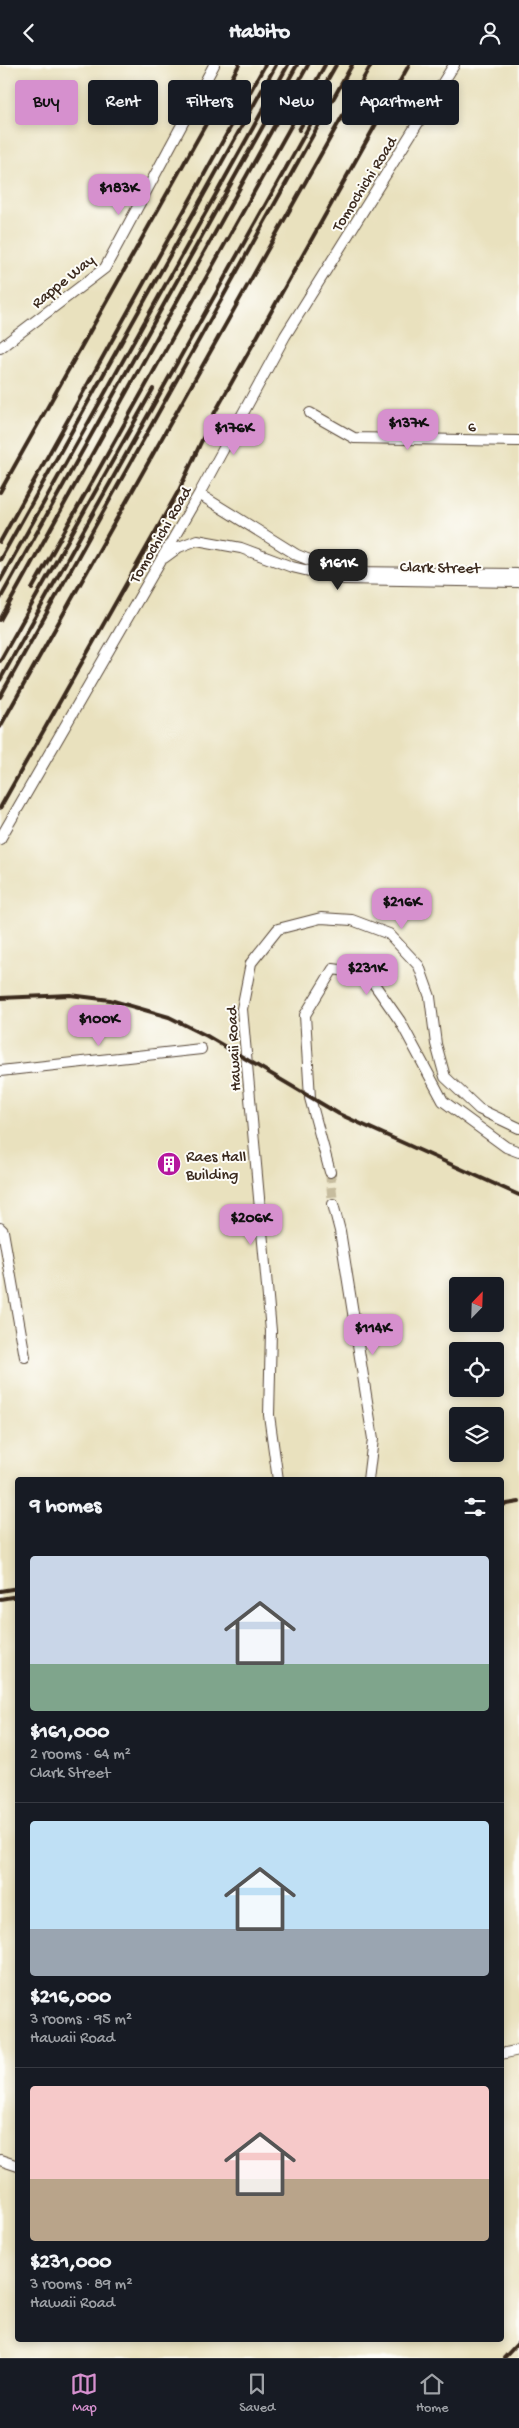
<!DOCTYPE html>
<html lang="en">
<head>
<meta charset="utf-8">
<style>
	body { margin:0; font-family:"Gochi Hand",sans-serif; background:#20242c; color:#f1f3f6; height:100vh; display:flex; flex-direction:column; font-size:19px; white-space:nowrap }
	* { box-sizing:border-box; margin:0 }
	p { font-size:16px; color:#9ea1a6 }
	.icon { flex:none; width:28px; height:28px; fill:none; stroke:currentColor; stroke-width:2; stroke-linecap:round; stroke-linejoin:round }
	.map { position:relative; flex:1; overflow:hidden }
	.drawer { position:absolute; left:15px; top:1412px; width:489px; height:865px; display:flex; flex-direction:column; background:#171b24; border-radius:5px; box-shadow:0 2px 8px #0003 }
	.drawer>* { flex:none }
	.guide { position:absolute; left:15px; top:15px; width:490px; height:45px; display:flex; gap:10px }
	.needle { width:32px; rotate:23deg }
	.buttons { position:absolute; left:449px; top:1212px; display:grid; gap:10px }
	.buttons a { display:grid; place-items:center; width:55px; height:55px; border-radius:5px; background:#171b24; box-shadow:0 2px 8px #0003; font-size:25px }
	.price { position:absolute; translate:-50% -42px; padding:0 11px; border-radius:10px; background:#d690ce; color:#111; font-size:16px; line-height:32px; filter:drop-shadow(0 1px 2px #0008) }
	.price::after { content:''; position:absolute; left:50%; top:30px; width:15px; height:11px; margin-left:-8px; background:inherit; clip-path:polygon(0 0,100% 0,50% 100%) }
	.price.active { background:#222; color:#fff }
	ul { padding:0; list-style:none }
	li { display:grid; align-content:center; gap:10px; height:265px; padding:0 15px }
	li+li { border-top:1px solid #363941 }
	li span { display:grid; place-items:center; height:155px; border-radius:5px; color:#555 }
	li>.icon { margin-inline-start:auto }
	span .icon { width:90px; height:90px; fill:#fffc; stroke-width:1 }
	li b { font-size:21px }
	h2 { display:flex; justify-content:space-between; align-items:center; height:60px; padding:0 15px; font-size:21px }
	.chip { padding:0 18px; border-radius:5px; background:#171b24; box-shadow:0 2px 8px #0003; font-size:18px; line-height:45px }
	.chip.active { background:#d690ce; color:#111 }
	header { display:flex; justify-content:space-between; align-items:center; height:65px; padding:0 15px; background:#171b24; font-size:22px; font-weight:700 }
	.dock { display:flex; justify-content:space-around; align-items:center; height:70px; border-top:1px solid #363941; background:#171b24; font-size:14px; color:#9ea1a6 }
	.dock a { display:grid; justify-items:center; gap:2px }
	.dock .active { color:#d690ce }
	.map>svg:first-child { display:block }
</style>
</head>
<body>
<header><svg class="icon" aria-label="back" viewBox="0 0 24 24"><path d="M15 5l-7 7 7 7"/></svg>Habito<svg class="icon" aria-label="person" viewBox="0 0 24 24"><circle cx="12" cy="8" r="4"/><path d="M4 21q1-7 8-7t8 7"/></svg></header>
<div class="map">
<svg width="519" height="2293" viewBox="0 0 519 2293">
	<rect width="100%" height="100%" fill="#fdfcf7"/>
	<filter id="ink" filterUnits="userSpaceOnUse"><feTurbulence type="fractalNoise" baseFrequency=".02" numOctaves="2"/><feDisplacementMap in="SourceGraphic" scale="10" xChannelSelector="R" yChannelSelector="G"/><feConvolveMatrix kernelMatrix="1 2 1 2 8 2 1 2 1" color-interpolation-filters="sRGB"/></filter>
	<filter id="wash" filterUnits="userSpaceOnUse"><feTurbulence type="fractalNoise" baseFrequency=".0096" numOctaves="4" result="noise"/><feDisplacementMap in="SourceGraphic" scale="20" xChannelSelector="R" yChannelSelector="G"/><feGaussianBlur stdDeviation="1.12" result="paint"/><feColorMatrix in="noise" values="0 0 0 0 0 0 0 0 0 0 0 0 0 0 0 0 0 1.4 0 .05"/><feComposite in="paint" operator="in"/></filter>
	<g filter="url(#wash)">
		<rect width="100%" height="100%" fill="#e9e1be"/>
	</g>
	<g filter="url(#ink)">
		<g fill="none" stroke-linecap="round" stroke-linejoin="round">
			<!-- minor-tunnel -->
			<path stroke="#c6bc9e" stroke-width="10" stroke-dasharray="10 5" stroke-linecap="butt" d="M 330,1107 L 333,1139"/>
			<!-- minor casing -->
			<g stroke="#554536" stroke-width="12">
				<path id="minor" d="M 0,283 L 105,203 L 214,0
					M 310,348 L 354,373 L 519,376
					M 199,429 L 297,490 L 327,502 L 352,507 L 519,509
					M 164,493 L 179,482 L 197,475 L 241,483 L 292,502 L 343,514 L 519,517
					M 0,774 L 199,429 L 285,271 L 454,0
					M 0,1006 L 201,984
					M 330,1107 L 310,1033 L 305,950 L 333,904 L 367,909 L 400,956 L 443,1036 L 506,1082 L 519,1087
					M 333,1139 L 340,1166 L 373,1374 L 368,1415
					M 0,1163 L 3,1166 L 25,1292
					M 278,1415 L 269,1350 L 271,1266 L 242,944 L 251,898 L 278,864 L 321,853 L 352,855 L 389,869 L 419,901 L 430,932 L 436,979 L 445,1012 L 479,1044 L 519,1063
					M 501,1989 L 519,1985
					M 0,2095 L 18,2101"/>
			</g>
			<!-- minor -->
			<use href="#minor" stroke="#fff" stroke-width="10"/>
			<!-- rail -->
			<path stroke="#3b2a1e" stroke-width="4" d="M 299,65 L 336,0
				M 0,427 L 239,0
				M 0,477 L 265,0
				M 0,495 L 276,0
				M 0,516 L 288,0
				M 32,524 L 325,0
				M 0,534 L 297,0
				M 0,555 L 308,0
				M 0,596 L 153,324
				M 0,615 L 311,58
				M 0,632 L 352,0
				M 0,662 L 371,0
				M 0,743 L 179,425 L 214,349 L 409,0
				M 0,933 L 70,930 L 110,935 L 169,952 L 207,971 L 339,1049 L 519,1130
				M 501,1440 L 519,1437
				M 0,1526 L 18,1523
				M 0,1534 L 18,1531
				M 504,2293 L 519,2277"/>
		</g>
	</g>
	<!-- icons -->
	<defs>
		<g id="building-disc" transform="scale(1.25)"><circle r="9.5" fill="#b5179e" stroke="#fdfcf7"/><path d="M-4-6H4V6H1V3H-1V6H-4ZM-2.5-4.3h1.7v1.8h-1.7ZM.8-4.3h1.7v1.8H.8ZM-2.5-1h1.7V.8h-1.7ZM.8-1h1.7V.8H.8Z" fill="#fff"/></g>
	</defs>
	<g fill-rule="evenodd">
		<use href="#building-disc" x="169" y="1099"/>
	</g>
	<g text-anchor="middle" stroke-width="4" stroke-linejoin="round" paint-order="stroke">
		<!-- street labels -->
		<g font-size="16" fill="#3b2a1e" stroke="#fdfcf7">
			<text transform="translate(363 118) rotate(-58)" y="6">Tomochichi Road</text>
			<text transform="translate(62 215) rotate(-39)" y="6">Rappe Way</text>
			<text transform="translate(472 360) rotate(1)" y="6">6</text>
			<text transform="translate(159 469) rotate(-60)" y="6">Tomochichi Road</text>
			<text transform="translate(440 501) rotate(1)" y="6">Clark Street</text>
			<text transform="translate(232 984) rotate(-93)" y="6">Hawaii Road</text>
		</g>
		<!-- poi labels -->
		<g font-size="16" fill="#3b2a1e" stroke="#fdfcf7" text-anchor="start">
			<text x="186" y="1096">Raes Hall<tspan x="186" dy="18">Building</tspan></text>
		</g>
	</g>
</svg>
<div class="buttons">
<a><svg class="needle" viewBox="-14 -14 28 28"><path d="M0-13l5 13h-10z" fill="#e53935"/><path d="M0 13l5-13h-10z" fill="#9ea1a6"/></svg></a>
<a><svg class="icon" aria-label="locate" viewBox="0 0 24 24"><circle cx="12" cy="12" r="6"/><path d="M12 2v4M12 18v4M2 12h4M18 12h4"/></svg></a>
<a><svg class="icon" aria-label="layers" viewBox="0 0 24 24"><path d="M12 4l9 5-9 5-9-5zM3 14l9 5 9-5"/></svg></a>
</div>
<b class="price" style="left:119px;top:151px">$183K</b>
<b class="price" style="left:408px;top:386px">$137K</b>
<b class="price" style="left:234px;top:391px">$176K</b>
<b class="price active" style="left:338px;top:526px">$161K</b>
<b class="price" style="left:402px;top:865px">$216K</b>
<b class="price" style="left:367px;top:931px">$231K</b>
<b class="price" style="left:99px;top:982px">$100K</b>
<b class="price" style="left:251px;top:1181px">$206K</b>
<b class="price" style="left:373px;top:1291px">$114K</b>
<div class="guide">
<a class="chip active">Buy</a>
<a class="chip">Rent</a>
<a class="chip">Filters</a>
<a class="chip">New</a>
<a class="chip">Apartment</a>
</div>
<section class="drawer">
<h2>9 homes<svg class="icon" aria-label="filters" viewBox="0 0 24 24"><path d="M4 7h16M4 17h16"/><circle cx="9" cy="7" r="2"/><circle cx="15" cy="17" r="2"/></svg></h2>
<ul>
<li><span style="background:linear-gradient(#c9d6e8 70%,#7fa58c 0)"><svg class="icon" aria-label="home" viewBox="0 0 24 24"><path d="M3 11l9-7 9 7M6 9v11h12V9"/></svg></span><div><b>$161,000</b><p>2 rooms · 64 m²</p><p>Clark Street</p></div></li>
<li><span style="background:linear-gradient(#bfe0f5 70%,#9aa5b1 0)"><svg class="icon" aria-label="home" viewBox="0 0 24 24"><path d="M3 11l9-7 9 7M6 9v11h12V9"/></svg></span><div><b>$216,000</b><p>3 rooms · 95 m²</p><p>Hawaii Road</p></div></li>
<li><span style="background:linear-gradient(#f6c9c9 60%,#b9a48a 0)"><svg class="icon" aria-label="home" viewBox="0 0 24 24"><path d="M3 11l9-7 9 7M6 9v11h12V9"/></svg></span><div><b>$231,000</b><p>3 rooms · 89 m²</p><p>Hawaii Road</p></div></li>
</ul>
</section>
</div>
<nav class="dock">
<a class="active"><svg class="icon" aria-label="map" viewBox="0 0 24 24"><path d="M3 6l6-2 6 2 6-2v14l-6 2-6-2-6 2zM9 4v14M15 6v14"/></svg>Map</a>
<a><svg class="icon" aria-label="saved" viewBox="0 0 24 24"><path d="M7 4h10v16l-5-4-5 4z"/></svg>Saved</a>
<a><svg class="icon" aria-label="home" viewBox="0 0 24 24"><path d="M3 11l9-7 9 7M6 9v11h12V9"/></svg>Home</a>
</nav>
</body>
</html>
